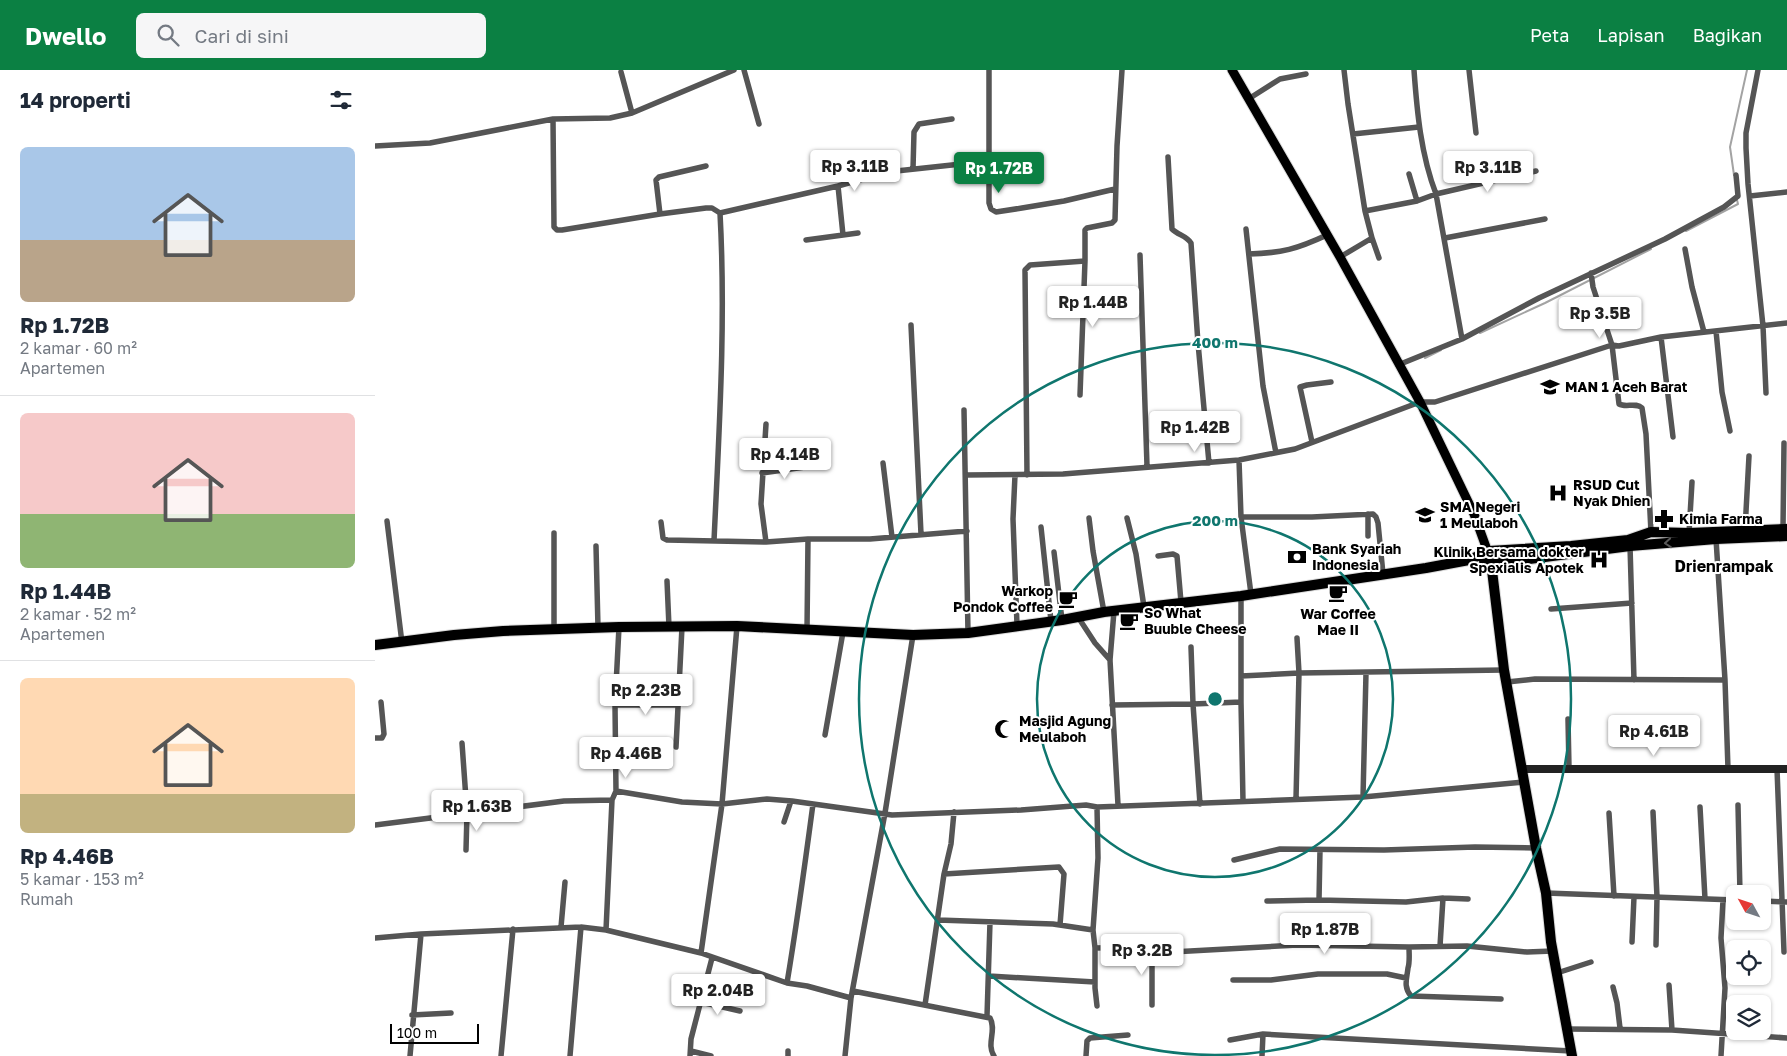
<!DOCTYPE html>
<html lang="id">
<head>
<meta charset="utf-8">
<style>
	body { margin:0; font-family:"Golos Text",sans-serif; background:#f6f6f7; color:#1f2937; height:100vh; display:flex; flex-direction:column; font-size:19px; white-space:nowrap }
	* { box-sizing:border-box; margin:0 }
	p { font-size:16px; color:#747a83 }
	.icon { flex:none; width:28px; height:28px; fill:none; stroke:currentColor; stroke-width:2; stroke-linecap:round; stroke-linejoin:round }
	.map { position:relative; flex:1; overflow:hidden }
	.panel { display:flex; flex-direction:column; background:#fff; width:375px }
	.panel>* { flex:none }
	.needle { width:32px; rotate:310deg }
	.buttons { position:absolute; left:1351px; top:815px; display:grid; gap:10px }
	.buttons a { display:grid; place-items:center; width:45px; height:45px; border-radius:8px; background:#fff; box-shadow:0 1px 4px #0004; font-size:25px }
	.scale { position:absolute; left:15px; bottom:12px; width:89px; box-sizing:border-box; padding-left:5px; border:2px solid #000; border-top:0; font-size:14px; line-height:18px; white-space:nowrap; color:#000; -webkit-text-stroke:4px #fff; paint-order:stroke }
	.price { position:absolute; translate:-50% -42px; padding:0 11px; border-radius:5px; background:#fff; color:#222; font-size:16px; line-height:32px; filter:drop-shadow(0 1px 2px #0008) }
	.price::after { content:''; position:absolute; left:50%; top:30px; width:15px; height:11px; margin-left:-8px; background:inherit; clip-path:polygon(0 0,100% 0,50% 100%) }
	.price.selected { background:#0b8043; color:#fff }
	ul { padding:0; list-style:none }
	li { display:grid; align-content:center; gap:10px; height:265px; padding:0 20px }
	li+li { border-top:1px solid #e0e1e3 }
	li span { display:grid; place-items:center; height:155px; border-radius:8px; color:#555 }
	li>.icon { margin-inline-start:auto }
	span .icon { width:90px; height:90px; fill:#fffc; stroke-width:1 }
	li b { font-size:21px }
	h2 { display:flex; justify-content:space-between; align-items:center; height:60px; padding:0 20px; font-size:21px }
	header { display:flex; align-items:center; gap:30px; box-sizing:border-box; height:70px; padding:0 25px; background:#0b8043; color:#fff }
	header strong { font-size:24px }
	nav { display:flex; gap:28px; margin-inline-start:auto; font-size:18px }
	.search { width:350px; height:45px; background:#f6f6f7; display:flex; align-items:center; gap:12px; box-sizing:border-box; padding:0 18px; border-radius:8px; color:#747a83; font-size:19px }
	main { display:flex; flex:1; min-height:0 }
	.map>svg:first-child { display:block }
</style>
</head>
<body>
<header>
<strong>Dwello</strong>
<div class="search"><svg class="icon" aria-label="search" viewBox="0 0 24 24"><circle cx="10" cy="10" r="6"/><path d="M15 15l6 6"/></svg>Cari di sini</div>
<nav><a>Peta</a><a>Lapisan</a><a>Bagikan</a></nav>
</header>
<main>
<section class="panel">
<h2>14 properti<svg class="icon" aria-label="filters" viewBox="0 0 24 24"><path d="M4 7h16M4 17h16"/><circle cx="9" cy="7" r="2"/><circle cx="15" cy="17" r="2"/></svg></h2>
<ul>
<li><span style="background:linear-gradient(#a9c7e8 60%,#b9a48a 0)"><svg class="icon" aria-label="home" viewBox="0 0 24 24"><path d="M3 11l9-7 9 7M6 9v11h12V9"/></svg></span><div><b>Rp 1.72B</b><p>2 kamar · 60 m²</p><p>Apartemen</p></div></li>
<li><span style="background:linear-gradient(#f6c9c9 65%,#8fb573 0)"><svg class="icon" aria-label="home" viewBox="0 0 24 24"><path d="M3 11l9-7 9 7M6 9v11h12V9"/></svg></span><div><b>Rp 1.44B</b><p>2 kamar · 52 m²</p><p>Apartemen</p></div></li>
<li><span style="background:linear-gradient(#ffd9b3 75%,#c2b280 0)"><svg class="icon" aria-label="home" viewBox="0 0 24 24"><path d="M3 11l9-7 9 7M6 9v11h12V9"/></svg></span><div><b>Rp 4.46B</b><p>5 kamar · 153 m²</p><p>Rumah</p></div></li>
</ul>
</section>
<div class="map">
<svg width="1412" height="986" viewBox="0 0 1412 986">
	<rect width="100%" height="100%" fill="#fff"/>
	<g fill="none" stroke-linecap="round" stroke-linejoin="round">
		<!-- stream -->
		<path stroke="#a3a3a3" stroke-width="2" d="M 1359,105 L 1355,77 L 1372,0
			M 1311,161 L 1363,134 L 1362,130
			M 1105,263 L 1170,233 L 1276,179
			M 1050,288 L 1066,280"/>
		<!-- primary casing -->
		<g stroke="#dbdbdb" stroke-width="11">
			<path id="primary" d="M 857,0 L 965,187 L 1045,332 L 1099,444 L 1115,488"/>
		</g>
		<!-- highway casing -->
		<g stroke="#dbdbdb" stroke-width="12">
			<path id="highway" d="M 1109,491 L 1140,491 L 1255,476 L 1341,469 L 1412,466
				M 1116,492 L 1129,600 L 1161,778 L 1171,823 L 1176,872 L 1197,986
				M 0,575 L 79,565 L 128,561 L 244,557 L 362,556 L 538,565 L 593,563 L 687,550 L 729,542 L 866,526 L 1051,498 L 1094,490 L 1114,481 L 1196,476 L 1253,470 L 1276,462 L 1314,463 L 1412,459"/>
		</g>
		<!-- street -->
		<path stroke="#555" stroke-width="5.5" d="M 369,0 L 384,54
			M 614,0 L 614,133 L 616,139 L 621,142 L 647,138 L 689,131 L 740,119
			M 969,0 L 973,34 L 990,141 L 1042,131 L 1061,124 L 1161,101
			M 1039,0 C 1042,42 1046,85 1061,124 L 1087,269
			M 1094,0 L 1101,63
			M 1383,0 L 1371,63 L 1371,78 L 1373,114 L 1388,256 L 1391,323
			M 246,2 L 257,43
			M 875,28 L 905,9 L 931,4
			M 178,49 L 179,157 L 182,160 L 187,160 L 285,144 L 331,138 L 337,138 L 345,143 C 351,252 344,362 339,471
			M 978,64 L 1044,57
			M 0,76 L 55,73 L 178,49 L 235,48 L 257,43 L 359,0
			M 793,87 L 797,159 C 803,165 812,166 816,173 L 823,273 L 834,393
			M 538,99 L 539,62 L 544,54 L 577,49
			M 1034,104 L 1042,131
			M 463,116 L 468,165
			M 1375,126 L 1412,122
			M 990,141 L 997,168
			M 345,143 L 463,116 L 512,102 L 614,91
			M 285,144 L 281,110 L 284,107 L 331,96
			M 871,159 L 888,316 L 901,383
			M 1070,168 L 1170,149
			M 431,170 L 483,163
			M 1310,179 L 1317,217 L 1329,262
			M 874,184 C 907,183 922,179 952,165
			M 765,185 L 772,396
			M 965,187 L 997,168 L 1004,188
			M 1216,203 L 1218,217 L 1237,275 L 1244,334 C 1251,338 1261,332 1267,338 L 1271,364 L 1276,462
			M 536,255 L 546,464
			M 1341,261 L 1347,322 L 1355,361
			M 1286,267 L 1298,367
			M 1023,295 L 1087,269 L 1164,228 L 1290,169 L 1349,137 L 1363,126 L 1361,105
			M 705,325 L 710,191
			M 589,340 L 593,563
			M 937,372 L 925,317 L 932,315 L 956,312
			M 864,390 L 866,447 L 876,524
			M 508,393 L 517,467
			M 387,403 L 430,397
			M 591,405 L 688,404 L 864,390 L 920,379 L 1045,332 L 1060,332 L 1237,275 L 1244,276 L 1286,267 L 1412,253
			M 640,405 L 638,449 L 642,555
			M 652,405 L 650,200 L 655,195 L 710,191 L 710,160 L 712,158 L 737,153 L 740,150 L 742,76 L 747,0
			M 993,444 L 993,466
			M 866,447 L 937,447 L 998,444 L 1001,447 L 1003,453 L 1008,504
			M 714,448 L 718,481 L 729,542
			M 752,448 L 761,484 L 769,537
			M 12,451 L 27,573
			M 286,452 L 288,468 L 292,470 L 391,472 L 433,469 L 495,469 L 592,461
			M 666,457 L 676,551
			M 1408,459 L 1409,373
			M 1370,460 L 1374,386
			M 1314,463 L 1317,412
			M 1341,469 L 1350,610 L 1353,699
			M 391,472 L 386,434 L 391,354
			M 221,476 L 223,558
			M 1255,476 L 1259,610
			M 679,482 L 687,550
			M 783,486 L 798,484 L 802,486 L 806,532
			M 292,511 L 294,557
			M 866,526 L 866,632 L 868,731
			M 1176,539 L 1257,533
			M 739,541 L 735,590 L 743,735
			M 703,547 L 720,573 L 735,590
			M 179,559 L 179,463
			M 432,560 L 433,469
			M 816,577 L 818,634 L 825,734
			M 866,606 L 924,603 L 1129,600
			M 1132,612 L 1160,609 L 1350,610
			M 240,635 L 303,635
			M 737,635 L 818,634 L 866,632
			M 1193,649 L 1194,698
			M 450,665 L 468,562
			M 0,668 L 7,668 L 9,664 L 6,632
			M 87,673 L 92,743 L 91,780
			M 301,677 L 307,557
			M 1402,699 L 1409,882
			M 241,721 L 307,732 L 347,734 L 392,729 L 417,731 L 517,745 L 646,740 L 711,735 L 722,737 L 988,727 L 1149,712
			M 988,727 L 991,603
			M 921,729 L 924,603 L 922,568
			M 1363,735 L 1365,824
			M 1325,737 L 1330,829
			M 1278,742 L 1282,827 L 1281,875
			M 1234,743 L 1239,826
			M 409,752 L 416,731
			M 0,755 L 189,731 L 237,730
			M 859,790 L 905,779 L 1009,780 L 1100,777 L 1161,778
			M 569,804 L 684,797 L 689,804 L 685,855
			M 1171,823 L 1360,830
			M 1068,828 L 1093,829
			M 944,830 L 1031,832 L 1068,828 L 1065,876
			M 892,831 L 944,830 L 945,780
			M 1388,831 L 1412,832
			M 563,850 L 678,854 L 718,860
			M 186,857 L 190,812
			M 231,860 L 237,730 L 241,721 L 240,635 L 244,557
			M 0,868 L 46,864 L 206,857 L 231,860 L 326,883 L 412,913 L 432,916 L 476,928
			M 1257,872 L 1259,827
			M 777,877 L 777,935
			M 1034,877 C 1034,884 1035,892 1033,898 C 1032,908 1028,917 1036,926 L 1126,929
			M 720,878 L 777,877 L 797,882 L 922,875 L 1034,877 L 1092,876 L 1152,882 L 1178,881
			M 326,883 L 347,734 L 362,556
			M 1182,903 L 1216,892
			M 614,906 L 720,912
			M 858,910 L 896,910 L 943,904 L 1012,904 L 1031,908
			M 412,913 C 422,853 430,794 438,734
			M 1294,915 L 1297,960
			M 1238,917 L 1242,933 L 1245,958
			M 478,921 L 615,948 C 622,960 611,974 619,986
			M 312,923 L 328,928
			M 326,932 L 365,941
			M 550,935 L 569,804 L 576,774 L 579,742
			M 722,936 L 720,918 L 720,878 L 718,860 L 723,788 L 722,737
			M 37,945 L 76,943
			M 612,946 L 615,852
			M 1192,959 L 1297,960 L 1412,968
			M 855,970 L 888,964 L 1196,981
			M 316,981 L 336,986
			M 35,986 L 46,864
			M 126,986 L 138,859
			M 195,986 L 206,857
			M 315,986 L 316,969 L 337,888
			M 413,986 L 413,981
			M 470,986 L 476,928 L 510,743 L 538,565
			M 711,986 L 712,971 L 715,968 L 753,965
			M 887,986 L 888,964
			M 1346,986 L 1350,918 L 1346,868 L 1348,830"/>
		<!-- secondary -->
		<path stroke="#222" stroke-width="8" d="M 1146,699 L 1412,699"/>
		<!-- primary -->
		<use href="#primary" stroke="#000" stroke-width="9"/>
		<!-- highway -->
		<use href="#highway" stroke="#000" stroke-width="10"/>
	</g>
	<!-- one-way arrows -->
	<defs><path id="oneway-chevron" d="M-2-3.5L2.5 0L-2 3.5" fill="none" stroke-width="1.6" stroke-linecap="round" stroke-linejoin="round" transform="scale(1.25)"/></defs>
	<use stroke="#595959" href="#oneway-chevron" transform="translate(1293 473) rotate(175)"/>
	<!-- distance rings -->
	<g fill="none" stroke="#0f766e" stroke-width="2.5">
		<circle cx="840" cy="629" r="178"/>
		<circle cx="840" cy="629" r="356"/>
	</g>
	<!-- icons -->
	<defs>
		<g id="school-bare" transform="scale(1.5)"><path d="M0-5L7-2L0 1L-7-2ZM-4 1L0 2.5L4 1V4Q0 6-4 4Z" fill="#000" stroke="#fff" stroke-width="2.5" paint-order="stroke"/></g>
		<g id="hospital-bare" transform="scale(1.5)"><path d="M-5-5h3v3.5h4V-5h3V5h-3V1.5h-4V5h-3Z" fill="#000" stroke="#fff" stroke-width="2.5" paint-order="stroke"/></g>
		<g id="pharmacy-bare" transform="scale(1.5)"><path d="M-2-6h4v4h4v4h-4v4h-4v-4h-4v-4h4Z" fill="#000" stroke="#fff" stroke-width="2.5" paint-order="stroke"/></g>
		<g id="bank-bare" transform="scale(1.5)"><path d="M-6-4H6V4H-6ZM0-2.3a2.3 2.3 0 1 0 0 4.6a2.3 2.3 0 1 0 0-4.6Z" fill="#000" stroke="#fff" stroke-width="2.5" paint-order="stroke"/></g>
		<g id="cafe-bare" transform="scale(1.5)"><path d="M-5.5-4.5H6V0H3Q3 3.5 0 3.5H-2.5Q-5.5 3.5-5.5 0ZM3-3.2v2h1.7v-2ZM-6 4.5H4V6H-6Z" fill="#000" stroke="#fff" stroke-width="2.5" paint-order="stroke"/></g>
		<g id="mosque-bare" transform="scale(1.5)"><path d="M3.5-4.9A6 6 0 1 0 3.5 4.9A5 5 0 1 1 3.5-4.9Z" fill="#000" stroke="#fff" stroke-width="2.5" paint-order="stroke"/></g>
	</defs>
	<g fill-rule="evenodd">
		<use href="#school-bare" x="1175" y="317"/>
		<use href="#hospital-bare" x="1183" y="423"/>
		<use href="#school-bare" x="1050" y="445"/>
		<use href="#pharmacy-bare" x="1289" y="449"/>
		<use href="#bank-bare" x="922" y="487"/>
		<use href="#hospital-bare" x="1224" y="490"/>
		<use href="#cafe-bare" x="963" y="523"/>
		<use href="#cafe-bare" x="693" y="529"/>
		<use href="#cafe-bare" x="754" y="551"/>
		<use href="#mosque-bare" x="629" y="659"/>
	</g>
	<g text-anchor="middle" stroke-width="4" stroke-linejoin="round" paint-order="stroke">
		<!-- poi labels -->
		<g font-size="14" font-weight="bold" fill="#000" stroke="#fff" text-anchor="start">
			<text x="1190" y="322">MAN 1 Aceh Barat</text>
			<text x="1198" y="420">RSUD Cut<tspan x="1198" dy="16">Nyak Dhien</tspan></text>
			<text x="1065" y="442">SMA Negeri<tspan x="1065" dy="16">1 Meulaboh</tspan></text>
			<text x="1304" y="454">Kimia Farma</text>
			<text x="937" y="484">Bank Syariah<tspan x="937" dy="16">Indonesia</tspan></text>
			<text x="1209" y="487" text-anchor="end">Klinik Bersama dokter<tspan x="1209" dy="16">Spexialis Apotek</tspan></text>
			<text x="678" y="526" text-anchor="end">Warkop<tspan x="678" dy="16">Pondok Coffee</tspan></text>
			<text x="769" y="548">So What<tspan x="769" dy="16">Buuble Cheese</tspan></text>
			<text x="963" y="549" text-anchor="middle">War Coffee<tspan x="963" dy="16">Mae II</tspan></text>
			<text x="644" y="656">Masjid Agung<tspan x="644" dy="16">Meulaboh</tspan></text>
		</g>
		<!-- quarter labels -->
		<g font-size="16" font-weight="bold" fill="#000" stroke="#fff">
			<text x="1349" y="502">Drienrampak</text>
		</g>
	</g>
	<circle cx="840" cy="629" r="8" fill="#0f766e" stroke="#fff" stroke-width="2.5"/>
	<g font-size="15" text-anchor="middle" font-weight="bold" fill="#0f766e" stroke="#fff" stroke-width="4" stroke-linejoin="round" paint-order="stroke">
		<text x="840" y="278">400 m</text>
		<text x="840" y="456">200 m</text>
	</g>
</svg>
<div class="buttons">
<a><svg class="needle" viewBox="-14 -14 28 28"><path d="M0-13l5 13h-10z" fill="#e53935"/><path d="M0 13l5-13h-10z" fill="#747a83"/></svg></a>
<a><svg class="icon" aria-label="locate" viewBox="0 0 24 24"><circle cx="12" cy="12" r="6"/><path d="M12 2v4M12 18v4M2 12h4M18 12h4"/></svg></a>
<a><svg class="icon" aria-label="layers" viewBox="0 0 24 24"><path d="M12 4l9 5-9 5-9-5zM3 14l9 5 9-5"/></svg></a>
</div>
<div class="scale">100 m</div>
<b class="price" style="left:480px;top:122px">Rp 3.11B</b>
<b class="price" style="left:1113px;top:123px">Rp 3.11B</b>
<b class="price selected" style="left:624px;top:124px">Rp 1.72B</b>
<b class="price" style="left:718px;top:258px">Rp 1.44B</b>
<b class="price" style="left:1225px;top:269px">Rp 3.5B</b>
<b class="price" style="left:820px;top:383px">Rp 1.42B</b>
<b class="price" style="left:410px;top:410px">Rp 4.14B</b>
<b class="price" style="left:271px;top:646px">Rp 2.23B</b>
<b class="price" style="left:1279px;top:687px">Rp 4.61B</b>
<b class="price" style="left:251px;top:709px">Rp 4.46B</b>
<b class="price" style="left:102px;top:762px">Rp 1.63B</b>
<b class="price" style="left:950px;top:885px">Rp 1.87B</b>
<b class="price" style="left:767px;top:906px">Rp 3.2B</b>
<b class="price" style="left:343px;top:946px">Rp 2.04B</b>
</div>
</main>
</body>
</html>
